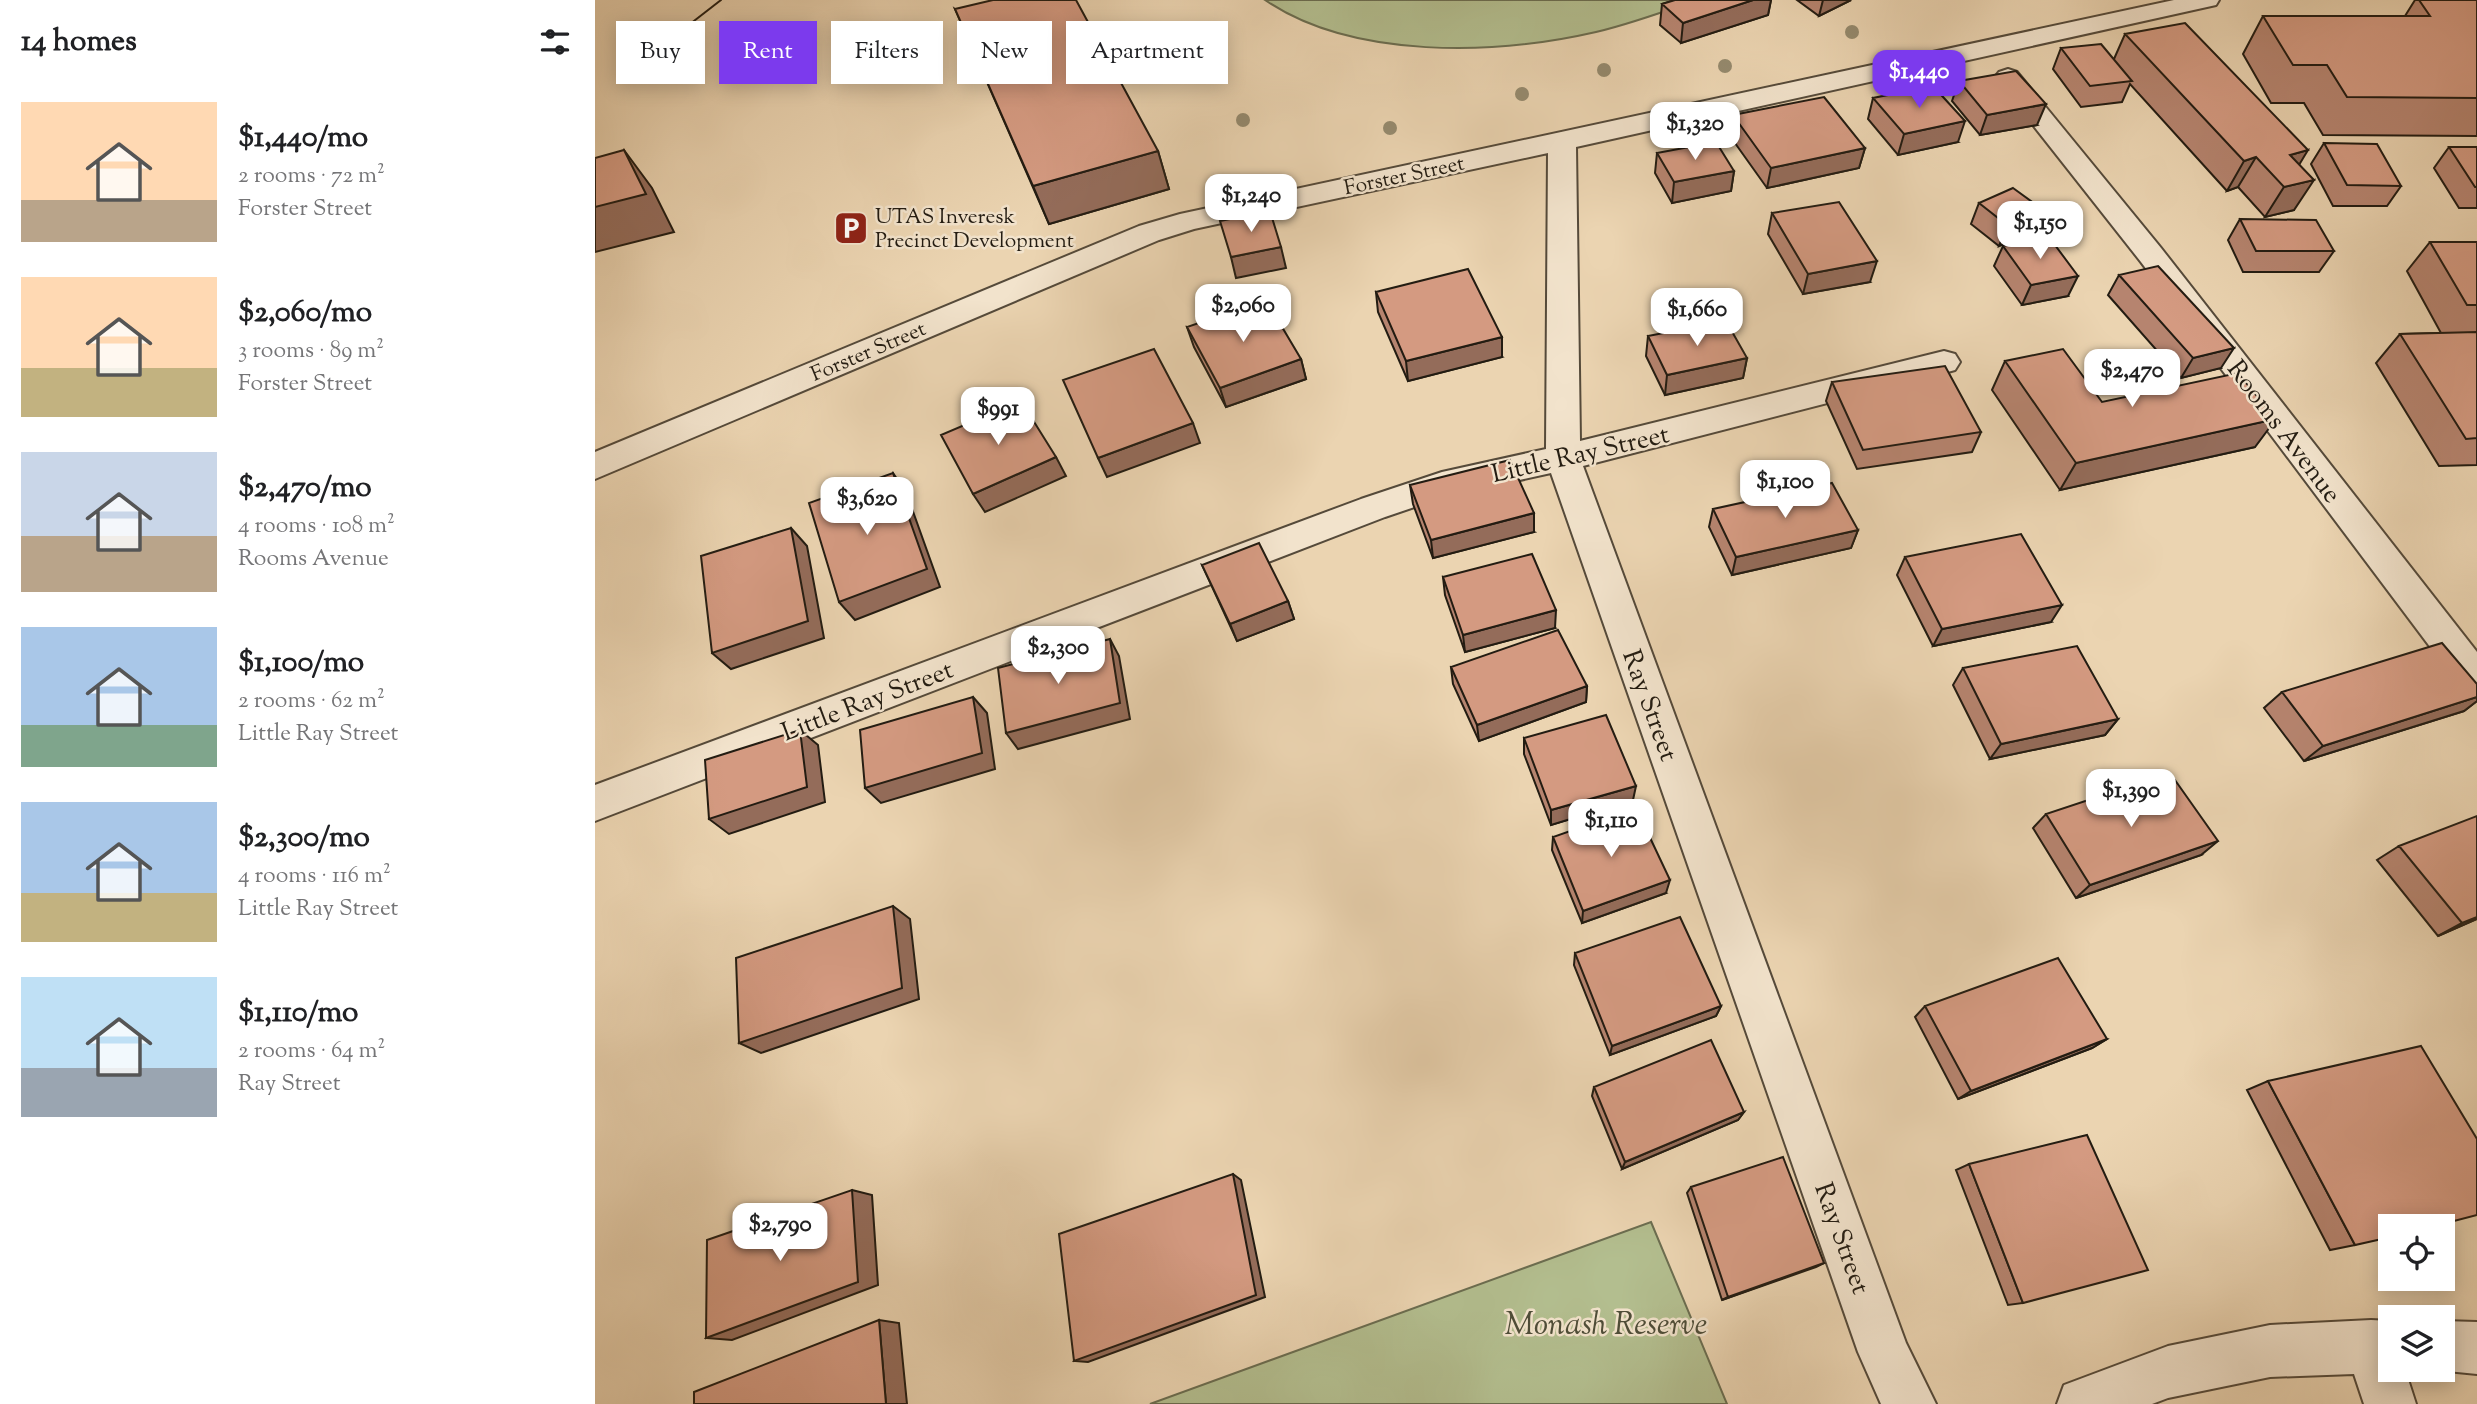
<!DOCTYPE html>
<html lang="en">
<head>
<meta charset="utf-8">
<style>
	body { margin:0; font-family:"Sorts Mill Goudy",serif; background:#f2f2f2; color:#202124; height:100vh; display:flex; flex-direction:column; font-size:26px; white-space:nowrap }
	* { box-sizing:border-box; margin:0 }
	p { font-size:23px; color:#757577 }
	.icon { flex:none; width:38px; height:38px; fill:none; stroke:currentColor; stroke-width:2; stroke-linecap:round; stroke-linejoin:round }
	.map { position:relative; flex:1; overflow:hidden }
	.sheet { display:flex; flex-direction:column; background:#fff; width:595px }
	.sheet>* { flex:none }
	.banner { position:absolute; left:21px; top:21px; width:665px; height:63px; display:flex; gap:14px }
	.tools { position:absolute; left:1783px; top:1214px; display:grid; gap:14px }
	.tools a { display:grid; place-items:center; width:77px; height:77px; border-radius:0px; background:#fff; box-shadow:0 4px 18px #0003; font-size:35px }
	.price { position:absolute; translate:-50% -60px; padding:0 16px; border-radius:14px; background:#fff; color:#222; font-size:23px; line-height:46px; filter:drop-shadow(0 2px 4px #0008) }
	.price::after { content:''; position:absolute; left:50%; top:42px; width:21px; height:16px; margin-left:-10px; background:inherit; clip-path:polygon(0 0,100% 0,50% 100%) }
	.price.current { background:#7c3aed; color:#fff }
	ul { padding:0; list-style:none }
	li { display:flex; align-items:center; gap:21px; height:175px; padding:0 21px }
	li span { display:grid; place-items:center; flex:none; width:196px; height:140px; border-radius:0px; color:#555 }
	li>.icon { margin-inline-start:auto }
	span .icon { width:84px; height:84px; fill:#fffc; stroke-width:1 }
	li b { font-size:30px }
	h2 { display:flex; justify-content:space-between; align-items:center; height:84px; padding:0 21px; font-size:30px }
	.pill { padding:0 24px; border-radius:0px; background:#fff; box-shadow:0 4px 18px #0003; font-size:24px; line-height:63px }
	.pill.current { background:#7c3aed; color:#fff }
	main { display:flex; flex:1; min-height:0 }
	.map>svg:first-child { display:block }
</style>
</head>
<body>
<main>
<section class="sheet">
<h2>14 homes<svg class="icon" aria-label="filters" viewBox="0 0 24 24"><path d="M4 7h16M4 17h16"/><circle cx="9" cy="7" r="2"/><circle cx="15" cy="17" r="2"/></svg></h2>
<ul>
<li><span style="background:linear-gradient(#ffd9b3 70%,#b9a48a 0)"><svg class="icon" aria-label="home" viewBox="0 0 24 24"><path d="M3 11l9-7 9 7M6 9v11h12V9"/></svg></span><div><b>$1,440/mo</b><p>2 rooms · 72 m²</p><p>Forster Street</p></div></li>
<li><span style="background:linear-gradient(#ffd9b3 65%,#c2b280 0)"><svg class="icon" aria-label="home" viewBox="0 0 24 24"><path d="M3 11l9-7 9 7M6 9v11h12V9"/></svg></span><div><b>$2,060/mo</b><p>3 rooms · 89 m²</p><p>Forster Street</p></div></li>
<li><span style="background:linear-gradient(#c9d6e8 60%,#b9a48a 0)"><svg class="icon" aria-label="home" viewBox="0 0 24 24"><path d="M3 11l9-7 9 7M6 9v11h12V9"/></svg></span><div><b>$2,470/mo</b><p>4 rooms · 108 m²</p><p>Rooms Avenue</p></div></li>
<li><span style="background:linear-gradient(#a9c7e8 70%,#7fa58c 0)"><svg class="icon" aria-label="home" viewBox="0 0 24 24"><path d="M3 11l9-7 9 7M6 9v11h12V9"/></svg></span><div><b>$1,100/mo</b><p>2 rooms · 62 m²</p><p>Little Ray Street</p></div></li>
<li><span style="background:linear-gradient(#a9c7e8 65%,#c2b280 0)"><svg class="icon" aria-label="home" viewBox="0 0 24 24"><path d="M3 11l9-7 9 7M6 9v11h12V9"/></svg></span><div><b>$2,300/mo</b><p>4 rooms · 116 m²</p><p>Little Ray Street</p></div></li>
<li><span style="background:linear-gradient(#bfe0f5 65%,#9aa5b1 0)"><svg class="icon" aria-label="home" viewBox="0 0 24 24"><path d="M3 11l9-7 9 7M6 9v11h12V9"/></svg></span><div><b>$1,110/mo</b><p>2 rooms · 64 m²</p><p>Ray Street</p></div></li>
</ul>
</section>
<div class="map">
<svg width="1882" height="1404" viewBox="0 0 1882 1404">
	<rect width="100%" height="100%" fill="#ebd4b1"/>
	<filter id="stains"><feTurbulence type="fractalNoise" baseFrequency=".00286" numOctaves="4"/><feColorMatrix values="0 0 0 0 .2 0 0 0 0 .09 0 0 0 0 .02 0 0 0 .5 -.17"/></filter>
	<radialGradient id="worn" r=".72"><stop offset=".6" stop-color="#630" stop-opacity="0"/><stop offset="1" stop-color="#630" stop-opacity=".3"/></radialGradient>
	<!-- green -->
	<path fill="#b3be8f" stroke="#6b6d50" stroke-width="2" d="M 670,0 L 1102,0 C 1068,12 1035,24 1001,32 C 901,55 758,60 670,0 Z
		M 1056,1222 L 1132,1404 L 555,1404 Z"/>
	<g fill="none" stroke-linecap="round" stroke-linejoin="round">
		<!-- minor casing -->
		<g stroke="#554a3a" stroke-width="4">
			<path id="minor" d="M 1579,0 L 1624,0 L 1621,5 L 1612,7 L 981,147 L 985,441 L 1349,351 L 1360,354 L 1365,362 L 1360,370 L 1349,373 L 988,466 L 1311,1343 L 1341,1404 L 1286,1404 L 1263,1352 L 956,473 L 849,497 L 790,517 L 0,821 L 0,785 L 766,499 L 847,472 L 951,449 L 953,153 L 599,229 L 564,240 L 0,479 L 0,452 L 544,226 L 585,214 Z
				M 1413,69 L 1422,72 L 1566,248 L 1882,652 L 1882,697 L 1869,692 L 1546,262 L 1404,82 L 1400,77 L 1404,72 Z
				M 1776,1320 L 1796,1321 L 1796,1370 L 1810,1370 L 1821,1404 L 1769,1404 L 1759,1374 L 1675,1377 L 1573,1398 L 1557,1404 L 1462,1404 L 1469,1385 L 1573,1346 L 1675,1325 Z
				M 1848,1321 L 1882,1322 L 1882,1374 L 1842,1370 L 1848,1370 Z"/>
		</g>
		<!-- minor -->
		<use href="#minor" fill="#f2e3cc" fill-rule="evenodd"/>
		<!-- tram -->
		<path stroke="#231c12" stroke-width="2" d="M 68,45 L 126,0"/>
	</g>
	<!-- trees -->
	<g fill="#958a6e">
		<circle cx="1257" cy="32" r="7"/>
		<circle cx="1130" cy="66" r="7"/>
		<circle cx="1009" cy="70" r="7"/>
		<circle cx="927" cy="94" r="7"/>
		<circle cx="648" cy="120" r="7"/>
		<circle cx="795" cy="128" r="7"/>
	</g>
	<!-- wall -->
	<path fill="#b6846f" stroke="#231c12" stroke-width="2" d="M 1080,0 L 1176,0 L 1173,15 L 1086,43 L 1065,25 L 1067,4 Z
		M 1202,0 L 1256,0 L 1224,16 Z
		M 1820,0 L 1882,0 L 1882,136 L 1728,135 L 1709,103 L 1676,103 L 1648,54 L 1668,16 L 1810,16 Z
		M 360,9 L 563,151 L 574,189 L 454,224 Z
		M 1530,34 L 1704,165 L 1699,210 L 1670,217 L 1643,187 L 1632,191 L 1535,84 L 1527,102 L 1486,107 L 1458,69 L 1466,48 L 1519,59 Z
		M 1364,81 L 1442,125 L 1385,135 L 1357,101 Z
		M 1278,98 L 1363,142 L 1303,155 L 1273,119 Z
		M 1138,115 L 1270,148 L 1264,168 L 1172,188 L 1135,136 Z
		M 1729,143 L 1806,186 L 1792,206 L 1738,206 L 1716,164 Z
		M 1854,147 L 1882,147 L 1882,208 L 1864,208 L 1839,168 Z
		M 1062,153 L 1139,171 L 1136,191 L 1077,203 L 1060,173 Z
		M 1384,203 L 1438,230 L 1404,246 L 1376,224 Z
		M 1177,213 L 1275,282 L 1208,294 L 1173,234 Z
		M 1645,219 L 1739,251 L 1724,272 L 1648,272 L 1633,240 Z
		M 1835,242 L 1882,242 L 1882,465 L 1844,466 L 1781,363 L 1805,334 L 1846,333 L 1812,271 Z
		M 1408,246 L 1473,296 L 1427,305 L 1399,266 Z
		M 1524,275 L 1626,368 L 1586,378 L 1513,295 Z
		M 781,292 L 907,357 L 813,381 L 783,312 Z
		M 592,327 L 706,359 L 711,379 L 631,407 L 599,347 Z
		M 1053,336 L 1152,358 L 1148,378 L 1070,395 L 1051,356 Z
		M 1410,361 L 1507,402 L 1660,447 L 1465,490 L 1397,390 Z
		M 1237,382 L 1386,432 L 1377,452 L 1262,469 L 1231,401 Z
		M 815,485 L 939,532 L 838,558 L 818,504 Z
		M 1118,509 L 1263,530 L 1256,548 L 1137,575 L 1114,527 Z
		M 1310,557 L 1456,622 L 1338,646 L 1302,575 Z
		M 607,565 L 693,601 L 699,619 L 642,641 Z
		M 848,577 L 960,628 L 870,652 L 850,595 Z
		M 856,667 L 992,686 L 991,702 L 884,741 L 858,684 Z
		M 1368,668 L 1523,719 L 1510,735 L 1395,759 L 1358,685 Z
		M 1882,684 L 1882,701 L 1869,711 L 1709,761 L 1669,708 L 1687,692 Z
		M 929,738 L 1038,800 L 956,825 L 929,754 Z
		M 1451,814 L 1606,855 L 1481,898 L 1438,828 Z
		M 958,837 L 1071,893 L 987,923 L 957,850 Z
		M 1804,846 L 1882,919 L 1843,936 L 1782,860 Z
		M 980,953 L 1126,1006 L 1121,1016 L 1015,1055 L 979,965 Z
		M 1330,1006 L 1512,1039 L 1497,1048 L 1363,1099 L 1320,1017 Z
		M 1673,1081 L 1760,1245 L 1735,1250 L 1652,1090 Z
		M 999,1087 L 1149,1112 L 1143,1120 L 1027,1169 L 997,1096 Z
		M 1374,1164 L 1428,1303 L 1413,1305 L 1361,1170 Z
		M 1096,1187 L 1229,1263 L 1127,1300 L 1092,1193 Z"/>
	<!-- shaded-wall -->
	<path fill="#946c5a" stroke="#231c12" stroke-width="2" d="M 1158,0 L 1176,0 L 1173,15 L 1086,43 L 1088,23 Z
		M 1228,0 L 1256,0 L 1224,16 Z
		M 1451,104 L 1442,125 L 1385,135 L 1392,115 Z
		M 1370,121 L 1363,142 L 1303,155 L 1309,134 Z
		M 1270,148 L 1264,168 L 1172,188 L 1176,168 Z
		M 29,150 L 57,188 L 79,232 L 0,252 L 0,207 Z
		M 1713,150 L 1695,180 L 1695,155 Z
		M 563,151 L 574,189 L 454,224 L 438,186 Z
		M 1661,157 L 1643,187 L 1632,191 L 1649,161 Z
		M 1139,171 L 1136,191 L 1077,203 L 1079,182 Z
		M 1719,180 L 1699,210 L 1670,217 L 1689,187 Z
		M 1447,209 L 1438,230 L 1404,246 L 1412,225 Z
		M 686,247 L 691,268 L 641,278 L 636,257 Z
		M 1282,261 L 1275,282 L 1208,294 L 1213,274 Z
		M 1483,276 L 1473,296 L 1427,305 L 1436,285 Z
		M 907,337 L 907,357 L 813,381 L 811,361 Z
		M 1639,348 L 1626,368 L 1586,378 L 1598,358 Z
		M 1152,358 L 1148,378 L 1070,395 L 1072,375 Z
		M 706,359 L 711,379 L 631,407 L 625,388 Z
		M 1681,419 L 1660,447 L 1465,490 L 1481,463 Z
		M 598,423 L 605,443 L 512,477 L 503,458 Z
		M 461,457 L 471,476 L 390,512 L 378,494 Z
		M 298,473 L 311,492 L 345,587 L 260,620 L 244,602 Z
		M 939,513 L 939,532 L 838,558 L 836,540 Z
		M 196,528 L 212,546 L 229,638 L 136,669 L 117,653 Z
		M 1263,530 L 1256,548 L 1137,575 L 1141,557 Z
		M 693,601 L 699,619 L 642,641 L 635,624 Z
		M 1467,605 L 1456,622 L 1338,646 L 1347,629 Z
		M 961,610 L 960,628 L 870,652 L 868,635 Z
		M 515,639 L 524,656 L 535,719 L 423,749 L 411,733 Z
		M 992,686 L 991,702 L 884,741 L 882,725 Z
		M 378,697 L 392,713 L 400,769 L 286,803 L 270,788 Z
		M 1882,697 L 1882,701 L 1869,711 L 1709,761 L 1728,746 Z
		M 1523,719 L 1510,735 L 1395,759 L 1406,744 Z
		M 205,730 L 223,745 L 230,802 L 134,834 L 114,819 Z
		M 1041,786 L 1038,800 L 956,825 L 956,810 Z
		M 1623,841 L 1606,855 L 1481,898 L 1495,885 Z
		M 1075,880 L 1071,893 L 987,923 L 988,911 Z
		M 298,906 L 315,919 L 324,999 L 166,1053 L 144,1043 Z
		M 1882,917 L 1882,919 L 1843,936 L 1867,923 Z
		M 1126,1006 L 1121,1016 L 1015,1055 L 1017,1046 Z
		M 1512,1039 L 1497,1048 L 1363,1099 L 1376,1091 Z
		M 1149,1112 L 1143,1120 L 1027,1169 L 1030,1162 Z
		M 638,1174 L 646,1180 L 670,1297 L 493,1362 L 479,1361 Z
		M 257,1190 L 277,1195 L 283,1285 L 137,1340 L 111,1338 Z
		M 1229,1263 L 1221,1267 L 1127,1300 L 1133,1297 Z
		M 284,1320 L 304,1323 L 312,1404 L 291,1404 Z"/>
	<!-- building -->
	<path fill="#d49a81" stroke="#231c12" stroke-width="2" d="M 398,0 L 481,0 L 563,151 L 438,186 L 360,9 Z
		M 1080,0 L 1158,0 L 1088,23 L 1067,4 Z
		M 1824,0 L 1882,0 L 1882,98 L 1752,97 L 1732,65 L 1698,65 L 1668,16 L 1835,16 Z
		M 1590,23 L 1713,150 L 1695,155 L 1719,180 L 1689,187 L 1661,157 L 1649,161 L 1530,34 Z
		M 1506,44 L 1537,81 L 1495,86 L 1466,48 Z
		M 1421,71 L 1451,104 L 1392,115 L 1364,81 Z
		M 1338,86 L 1370,121 L 1309,134 L 1278,98 Z
		M 1229,97 L 1270,148 L 1176,168 L 1138,115 Z
		M 1121,142 L 1139,171 L 1079,182 L 1062,153 Z
		M 1729,143 L 1782,144 L 1806,186 L 1752,185 Z
		M 1854,147 L 1882,147 L 1882,187 L 1880,187 Z
		M 29,150 L 51,194 L 0,207 L 0,158 Z
		M 1418,188 L 1447,209 L 1412,225 L 1384,203 Z
		M 1244,202 L 1282,261 L 1213,274 L 1177,213 Z
		M 675,211 L 686,247 L 636,257 L 625,221 Z
		M 1645,219 L 1721,220 L 1739,251 L 1661,251 Z
		M 1454,237 L 1483,276 L 1436,285 L 1408,246 Z
		M 1835,242 L 1882,242 L 1882,305 L 1872,305 Z
		M 1563,266 L 1639,348 L 1598,358 L 1524,275 Z
		M 873,269 L 907,337 L 811,361 L 781,292 Z
		M 671,300 L 706,359 L 625,388 L 592,327 Z
		M 1131,321 L 1152,358 L 1072,375 L 1053,336 Z
		M 1882,332 L 1882,438 L 1871,439 L 1805,334 Z
		M 559,349 L 598,423 L 503,458 L 468,380 Z
		M 1468,349 L 1507,402 L 1643,373 L 1681,419 L 1481,463 L 1410,361 Z
		M 1350,366 L 1386,432 L 1268,450 L 1237,382 Z
		M 426,401 L 461,457 L 378,494 L 346,435 Z
		M 915,460 L 939,513 L 836,540 L 815,485 Z
		M 298,473 L 332,569 L 244,602 L 214,503 Z
		M 1237,483 L 1263,530 L 1141,557 L 1118,509 Z
		M 196,528 L 213,621 L 117,653 L 106,556 Z
		M 1426,534 L 1467,605 L 1347,629 L 1310,557 Z
		M 664,543 L 693,601 L 635,624 L 607,565 Z
		M 937,554 L 961,610 L 868,635 L 848,577 Z
		M 963,630 L 992,686 L 882,725 L 856,667 Z
		M 515,639 L 525,703 L 411,733 L 403,668 Z
		M 1847,643 L 1882,684 L 1882,697 L 1728,746 L 1687,692 Z
		M 1482,646 L 1523,719 L 1406,744 L 1368,668 Z
		M 378,697 L 387,753 L 270,788 L 265,730 Z
		M 1011,715 L 1041,786 L 956,810 L 929,738 Z
		M 205,730 L 212,787 L 114,819 L 110,760 Z
		M 1575,773 L 1623,841 L 1495,885 L 1451,814 Z
		M 1041,808 L 1075,880 L 988,911 L 958,837 Z
		M 1882,816 L 1882,917 L 1867,923 L 1804,846 Z
		M 298,906 L 307,988 L 144,1043 L 141,958 Z
		M 1085,917 L 1126,1006 L 1017,1046 L 980,953 Z
		M 1463,958 L 1512,1039 L 1376,1091 L 1330,1006 Z
		M 1116,1040 L 1149,1112 L 1030,1162 L 999,1087 Z
		M 1826,1046 L 1882,1139 L 1882,1215 L 1836,1227 L 1796,1227 L 1796,1237 L 1760,1245 L 1673,1081 Z
		M 1492,1135 L 1553,1270 L 1428,1303 L 1374,1164 Z
		M 1188,1157 L 1229,1263 L 1133,1297 L 1096,1187 Z
		M 638,1174 L 661,1295 L 479,1361 L 464,1234 Z
		M 257,1190 L 263,1282 L 111,1338 L 112,1240 Z
		M 284,1320 L 291,1404 L 99,1404 L 99,1392 Z"/>
	<!-- icons -->
	<defs>
		<g id="parking-square" transform="scale(1.75)"><rect x="-9" y="-9" width="18" height="18" rx="4" fill="#8f2418" stroke="#f2e3cc"/><path d="M-3.5-5.5H1a3.5 3.5 0 0 1 0 7H-1V5.5H-3.5ZM-1-3.4V-.6H.8a1.4 1.4 0 0 0 0-2.8Z" fill="#fff"/></g>
	</defs>
	<g fill-rule="evenodd">
		<use href="#parking-square" x="256" y="228"/>
	</g>
	<g text-anchor="middle" stroke-width="5" stroke-linejoin="round" paint-order="stroke">
		<!-- far-street labels -->
		<g font-size="21" fill="#231c12" stroke="#f2e3cc">
			<text transform="translate(809 175) rotate(-12)" y="7">Forster Street</text>
			<text transform="translate(273 351) rotate(-23)" y="7">Forster Street</text>
		</g>
		<!-- far-poi labels -->
		<g font-size="21" fill="#231c12" stroke="#f2e3cc" text-anchor="start">
			<text x="280" y="223">UTAS Inveresk<tspan x="280" dy="24">Precinct Development</tspan></text>
		</g>
		<!-- street labels -->
		<g font-size="26" fill="#231c12" stroke="#f2e3cc">
			<text transform="translate(1690 431) rotate(53)" y="9">Rooms Avenue</text>
			<text transform="translate(985 453) rotate(-13)" y="9">Little Ray Street</text>
			<text transform="translate(272 700) rotate(-21)" y="9">Little Ray Street</text>
			<text transform="translate(1056 705) rotate(70)" y="9">Ray Street</text>
			<text transform="translate(1248 1238) rotate(70)" y="9">Ray Street</text>
		</g>
		<!-- near-park labels -->
		<g font-size="32" font-style="italic" fill="#4e4d38" stroke="#f2e3cc">
			<text x="1011" y="1334">Monash Reserve</text>
		</g>
	</g>
	<rect width="100%" height="100%" filter="url(#stains)"/>
	<rect width="100%" height="100%" fill="url(#worn)"/>
</svg>
<div class="tools">
<a><svg class="icon" aria-label="locate" viewBox="0 0 24 24"><circle cx="12" cy="12" r="6"/><path d="M12 2v4M12 18v4M2 12h4M18 12h4"/></svg></a>
<a><svg class="icon" aria-label="layers" viewBox="0 0 24 24"><path d="M12 4l9 5-9 5-9-5zM3 14l9 5 9-5"/></svg></a>
</div>
<b class="price current" style="left:1324px;top:110px">$1,440</b>
<b class="price" style="left:1100px;top:162px">$1,320</b>
<b class="price" style="left:656px;top:234px">$1,240</b>
<b class="price" style="left:1445px;top:261px">$1,150</b>
<b class="price" style="left:648px;top:344px">$2,060</b>
<b class="price" style="left:1102px;top:348px">$1,660</b>
<b class="price" style="left:1537px;top:409px">$2,470</b>
<b class="price" style="left:403px;top:447px">$991</b>
<b class="price" style="left:1190px;top:520px">$1,100</b>
<b class="price" style="left:272px;top:537px">$3,620</b>
<b class="price" style="left:463px;top:686px">$2,300</b>
<b class="price" style="left:1536px;top:829px">$1,390</b>
<b class="price" style="left:1016px;top:859px">$1,110</b>
<b class="price" style="left:185px;top:1263px">$2,790</b>
<div class="banner">
<a class="pill">Buy</a>
<a class="pill current">Rent</a>
<a class="pill">Filters</a>
<a class="pill">New</a>
<a class="pill">Apartment</a>
</div>
</div>
</main>
</body>
</html>
